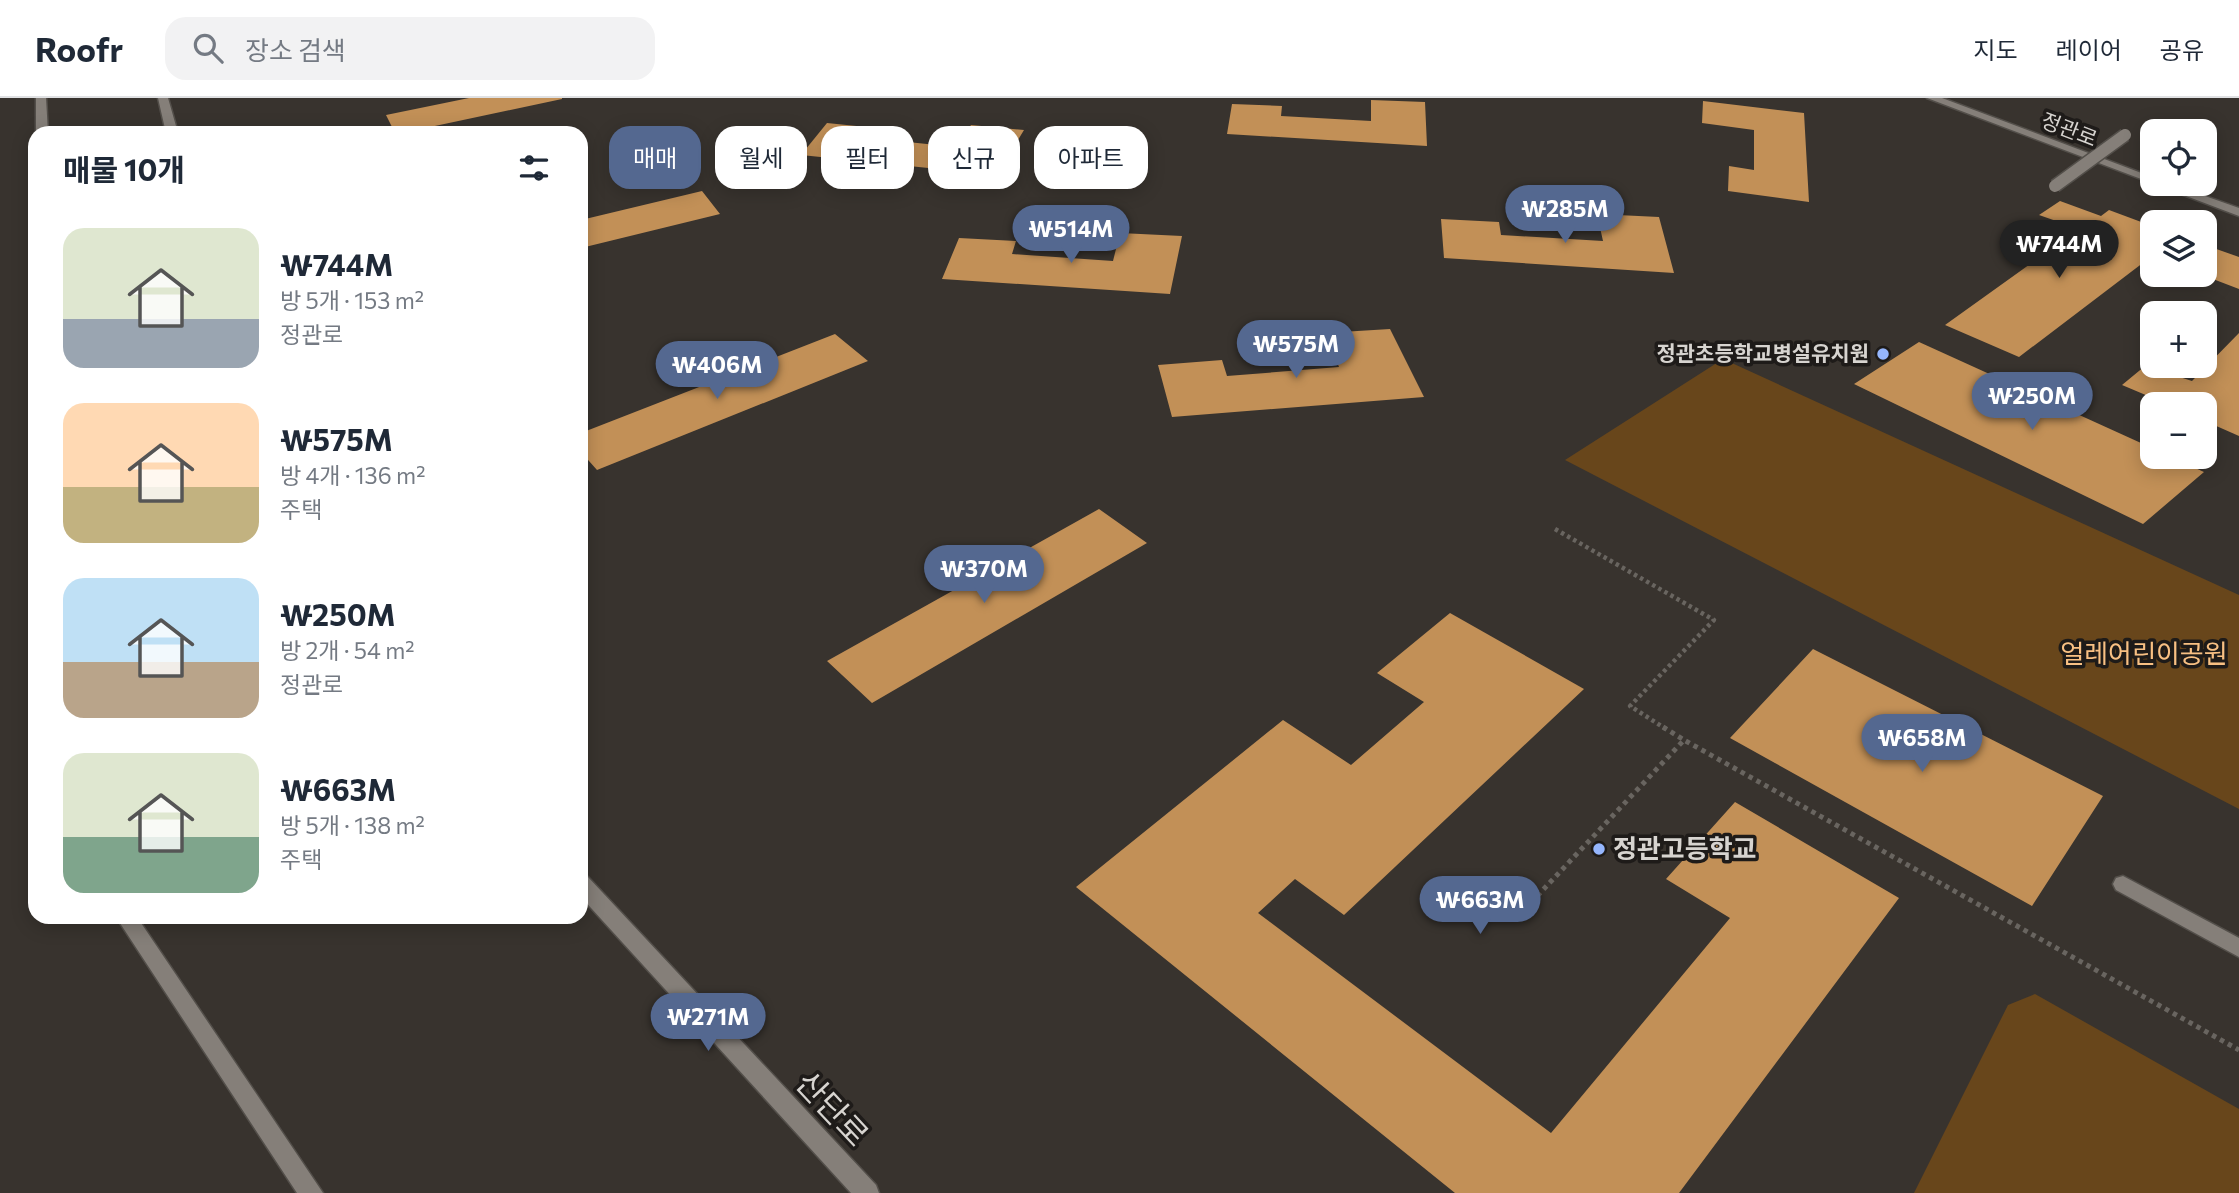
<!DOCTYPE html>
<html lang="ko">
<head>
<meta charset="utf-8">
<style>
	body { margin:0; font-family:Commissioner,"Noto Sans KR",sans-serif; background:#f2f2f3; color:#1f2937; height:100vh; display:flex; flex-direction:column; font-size:26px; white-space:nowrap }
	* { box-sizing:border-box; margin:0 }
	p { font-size:23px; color:#747a83 }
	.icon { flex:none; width:38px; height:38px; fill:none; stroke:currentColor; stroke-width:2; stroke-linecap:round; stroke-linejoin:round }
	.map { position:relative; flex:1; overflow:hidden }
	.panel { position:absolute; left:28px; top:28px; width:560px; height:798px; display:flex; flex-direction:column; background:#fff; border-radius:21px; box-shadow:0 4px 18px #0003 }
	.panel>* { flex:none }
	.banner { position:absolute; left:609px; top:28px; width:665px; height:63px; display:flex; gap:14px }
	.fabs { position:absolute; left:2140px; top:21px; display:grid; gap:14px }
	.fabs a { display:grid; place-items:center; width:77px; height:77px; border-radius:14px; background:#fff; box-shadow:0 4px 18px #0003; font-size:35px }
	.price { position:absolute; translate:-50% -60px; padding:0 16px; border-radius:24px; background:#546890; color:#fff; font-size:23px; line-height:46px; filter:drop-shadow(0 2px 4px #0008) }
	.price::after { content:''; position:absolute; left:50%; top:42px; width:21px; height:16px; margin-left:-10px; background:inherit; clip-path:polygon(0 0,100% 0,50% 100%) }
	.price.active { background:#222; color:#fff }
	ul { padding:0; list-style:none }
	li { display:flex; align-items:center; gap:21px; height:175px; padding:0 35px }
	li span { display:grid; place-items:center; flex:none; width:196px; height:140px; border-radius:21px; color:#555 }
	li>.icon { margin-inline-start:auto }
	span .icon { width:84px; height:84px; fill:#fffc; stroke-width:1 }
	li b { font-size:30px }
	h2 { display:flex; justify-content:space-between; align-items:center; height:84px; padding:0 35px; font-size:30px }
	.chip { padding:0 24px; border-radius:21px; background:#fff; box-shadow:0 4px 18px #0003; font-size:24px; line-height:63px }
	.chip.active { background:#546890; color:#fff }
	header { display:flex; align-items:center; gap:42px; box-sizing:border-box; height:98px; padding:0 35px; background:#fff; border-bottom:2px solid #e0e1e3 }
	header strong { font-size:33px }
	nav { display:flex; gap:38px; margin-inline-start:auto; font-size:24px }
	.search { width:490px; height:63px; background:#f2f2f3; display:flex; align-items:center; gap:18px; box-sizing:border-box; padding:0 24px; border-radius:21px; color:#747a83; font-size:26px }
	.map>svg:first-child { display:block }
</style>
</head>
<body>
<header>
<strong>Roofr</strong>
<div class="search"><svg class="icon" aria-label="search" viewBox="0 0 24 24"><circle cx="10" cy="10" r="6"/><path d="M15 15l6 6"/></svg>장소 검색</div>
<nav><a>지도</a><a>레이어</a><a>공유</a></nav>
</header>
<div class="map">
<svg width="2239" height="1095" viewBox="0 0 2239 1095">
	<rect width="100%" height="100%" fill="#38332e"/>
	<!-- green -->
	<path fill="#68461b" d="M 1723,261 L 2239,497 L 2239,711 L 1565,362 Z
		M 2035,896 L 2239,1011 L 2239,1095 L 1914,1095 L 2008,907 Z"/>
	<!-- building -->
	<path fill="#c29057" d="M 469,0 L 562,0 L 562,1 L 402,35 L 395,35 L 386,17 Z
		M 1371,2 L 1425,4 L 1427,48 L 1227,36 L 1232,6 L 1282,8 L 1281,18 L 1371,23 Z
		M 1703,3 L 1804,15 L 1809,104 L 1728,93 L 1729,68 L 1754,72 L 1754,32 L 1702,25 Z
		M 827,25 L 876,30 L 869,40 L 956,49 L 971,27 L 1024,32 L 997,77 L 801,57 Z
		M 702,93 L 720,116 L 581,150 L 581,122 Z
		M 2060,103 L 2101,118 L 2109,112 L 2152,128 L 2152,158 L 2019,259 L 1945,227 L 2079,131 L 2039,117 Z
		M 1597,116 L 1659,119 L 1674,175 L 1444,160 L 1441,121 L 1499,124 L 1501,137 L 1603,143 Z
		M 1120,135 L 1182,138 L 1170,196 L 942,181 L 959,140 L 1016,143 L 1012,156 L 1113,163 Z
		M 2205,147 L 2239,159 L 2239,191 L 2205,178 Z
		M 1390,231 L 1424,299 L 1172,319 L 1158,267 L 1222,262 L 1227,278 L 1339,269 L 1325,235 Z
		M 2239,235 L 2239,338 L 2205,323 L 2205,306 L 2167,306 L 2122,287 L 2145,268 L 2192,283 Z
		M 835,236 L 868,263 L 597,372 L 581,354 L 581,335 Z
		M 1919,244 L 2152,350 L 2152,359 L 2171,359 L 2204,374 L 2143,426 L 1854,286 Z
		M 1099,411 L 1147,445 L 872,605 L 827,563 Z
		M 1450,515 L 1584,591 L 1344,817 L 1295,781 L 1258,815 L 1551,1035 L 1730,820 L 1666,781 L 1735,704 L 1899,800 L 1679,1095 L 1455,1095 L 1076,789 L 1283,622 L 1351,667 L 1424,604 L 1377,575 Z
		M 1813,551 L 2103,698 L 2032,808 L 1730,640 Z"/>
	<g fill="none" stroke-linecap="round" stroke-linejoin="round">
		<!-- service casing -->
		<g stroke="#534f4a" stroke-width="3">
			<path id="service" d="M 36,0 L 46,0 L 48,35 L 36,35 Z
				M 2123,778 L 2239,840 L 2239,859 L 2116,792 L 2113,786 L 2116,780 Z
				M 116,819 L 137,819 L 323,1095 L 297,1095 Z"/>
		</g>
		<!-- tertiary casing -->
		<g stroke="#534f4a" stroke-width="3">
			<path id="tertiary" d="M 158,0 L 168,0 L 178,35 L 166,35 Z
				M 1927,0 L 1942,0 L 2152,79 L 2152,86 L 2171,86 L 2239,110 L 2239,118 Z
				M 581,777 L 588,779 L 876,1087 L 879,1095 L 851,1095 L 581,799 Z"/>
		</g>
		<!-- path-far1 -->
		<path stroke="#696560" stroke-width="4.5" stroke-dasharray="3.5 3.5" stroke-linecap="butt" d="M 1555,431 L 1714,522 L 1630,608 L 1666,631"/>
		<!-- path -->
		<path stroke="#696560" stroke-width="5" stroke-dasharray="4.5 4.5" stroke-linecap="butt" d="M 1663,629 L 1684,642
			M 1525,811 L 1684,642 L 2239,952"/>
		<!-- service -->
		<use href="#service" fill="#857f79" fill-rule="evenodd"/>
		<!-- tertiary -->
		<use href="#tertiary" fill="#857f79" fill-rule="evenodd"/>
		<!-- pedestrian-bridge casing -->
		<g stroke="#534f4a" stroke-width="15" stroke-linecap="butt">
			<path id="pedestrian-bridge" d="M 2055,88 L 2125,37"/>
		</g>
		<!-- pedestrian-bridge -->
		<use href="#pedestrian-bridge" stroke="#857f79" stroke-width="12"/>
	</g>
	<!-- markers -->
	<g fill="#95b6fd" stroke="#1e1b19" stroke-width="2.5">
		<circle cx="1883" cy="256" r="7"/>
		<circle cx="1599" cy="751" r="7"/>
	</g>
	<g text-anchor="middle" stroke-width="7" stroke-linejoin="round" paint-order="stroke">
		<!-- far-street labels -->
		<g font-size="21" fill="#d7d4d0" stroke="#1e1b19">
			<text transform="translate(2069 32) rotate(21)" y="7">정관로</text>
		</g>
		<!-- far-poi labels -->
		<g font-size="21" font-weight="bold" fill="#d7d4d0" stroke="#1e1b19" text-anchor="end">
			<text x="1869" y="263">정관초등학교병설유치원</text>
		</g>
		<!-- park labels -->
		<g font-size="26" fill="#f8c083" stroke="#1e1b19">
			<text x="2144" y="565">얼레어린이공원</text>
		</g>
		<!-- poi labels -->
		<g font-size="26" font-weight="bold" fill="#d7d4d0" stroke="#1e1b19" text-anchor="start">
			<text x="1613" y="760">정관고등학교</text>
		</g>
		<!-- near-street labels -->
		<g font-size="32" fill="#d7d4d0" stroke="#1e1b19">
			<text transform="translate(832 1011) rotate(47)" y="11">산단로</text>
		</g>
	</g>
</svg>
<div class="fabs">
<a><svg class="icon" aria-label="locate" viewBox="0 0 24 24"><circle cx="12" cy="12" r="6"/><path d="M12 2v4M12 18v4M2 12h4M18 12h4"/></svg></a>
<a><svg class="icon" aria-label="layers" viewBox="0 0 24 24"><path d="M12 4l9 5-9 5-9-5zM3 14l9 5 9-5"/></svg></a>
<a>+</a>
<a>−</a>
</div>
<b class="price" style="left:1565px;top:147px">₩285M</b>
<b class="price" style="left:1071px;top:167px">₩514M</b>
<b class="price active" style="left:2059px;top:182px">₩744M</b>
<b class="price" style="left:1296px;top:282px">₩575M</b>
<b class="price" style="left:717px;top:303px">₩406M</b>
<b class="price" style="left:2032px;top:334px">₩250M</b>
<b class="price" style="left:984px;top:507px">₩370M</b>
<b class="price" style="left:1922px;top:676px">₩658M</b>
<b class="price" style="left:1480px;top:838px">₩663M</b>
<b class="price" style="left:708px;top:955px">₩271M</b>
<div class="banner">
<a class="chip active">매매</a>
<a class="chip">월세</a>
<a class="chip">필터</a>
<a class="chip">신규</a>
<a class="chip">아파트</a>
</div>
<section class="panel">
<h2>매물 10개<svg class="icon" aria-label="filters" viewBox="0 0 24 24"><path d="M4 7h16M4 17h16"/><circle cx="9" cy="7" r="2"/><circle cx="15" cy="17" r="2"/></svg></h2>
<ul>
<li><span style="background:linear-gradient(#dfe7d0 65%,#9aa5b1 0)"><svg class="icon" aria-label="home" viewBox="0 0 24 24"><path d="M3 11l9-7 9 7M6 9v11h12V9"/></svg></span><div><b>₩744M</b><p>방 5개 · 153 m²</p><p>정관로</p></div></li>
<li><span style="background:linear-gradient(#ffd9b3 60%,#c2b280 0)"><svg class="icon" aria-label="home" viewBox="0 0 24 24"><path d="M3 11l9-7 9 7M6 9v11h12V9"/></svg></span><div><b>₩575M</b><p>방 4개 · 136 m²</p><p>주택</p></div></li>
<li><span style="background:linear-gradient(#bfe0f5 60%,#b9a48a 0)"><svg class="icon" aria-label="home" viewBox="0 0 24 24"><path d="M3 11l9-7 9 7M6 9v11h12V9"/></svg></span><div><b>₩250M</b><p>방 2개 · 54 m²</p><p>정관로</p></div></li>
<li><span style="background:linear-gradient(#dfe7d0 60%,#7fa58c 0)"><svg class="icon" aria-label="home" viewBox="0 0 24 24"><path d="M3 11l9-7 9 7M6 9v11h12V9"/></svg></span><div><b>₩663M</b><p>방 5개 · 138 m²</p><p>주택</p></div></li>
</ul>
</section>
</div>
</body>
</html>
